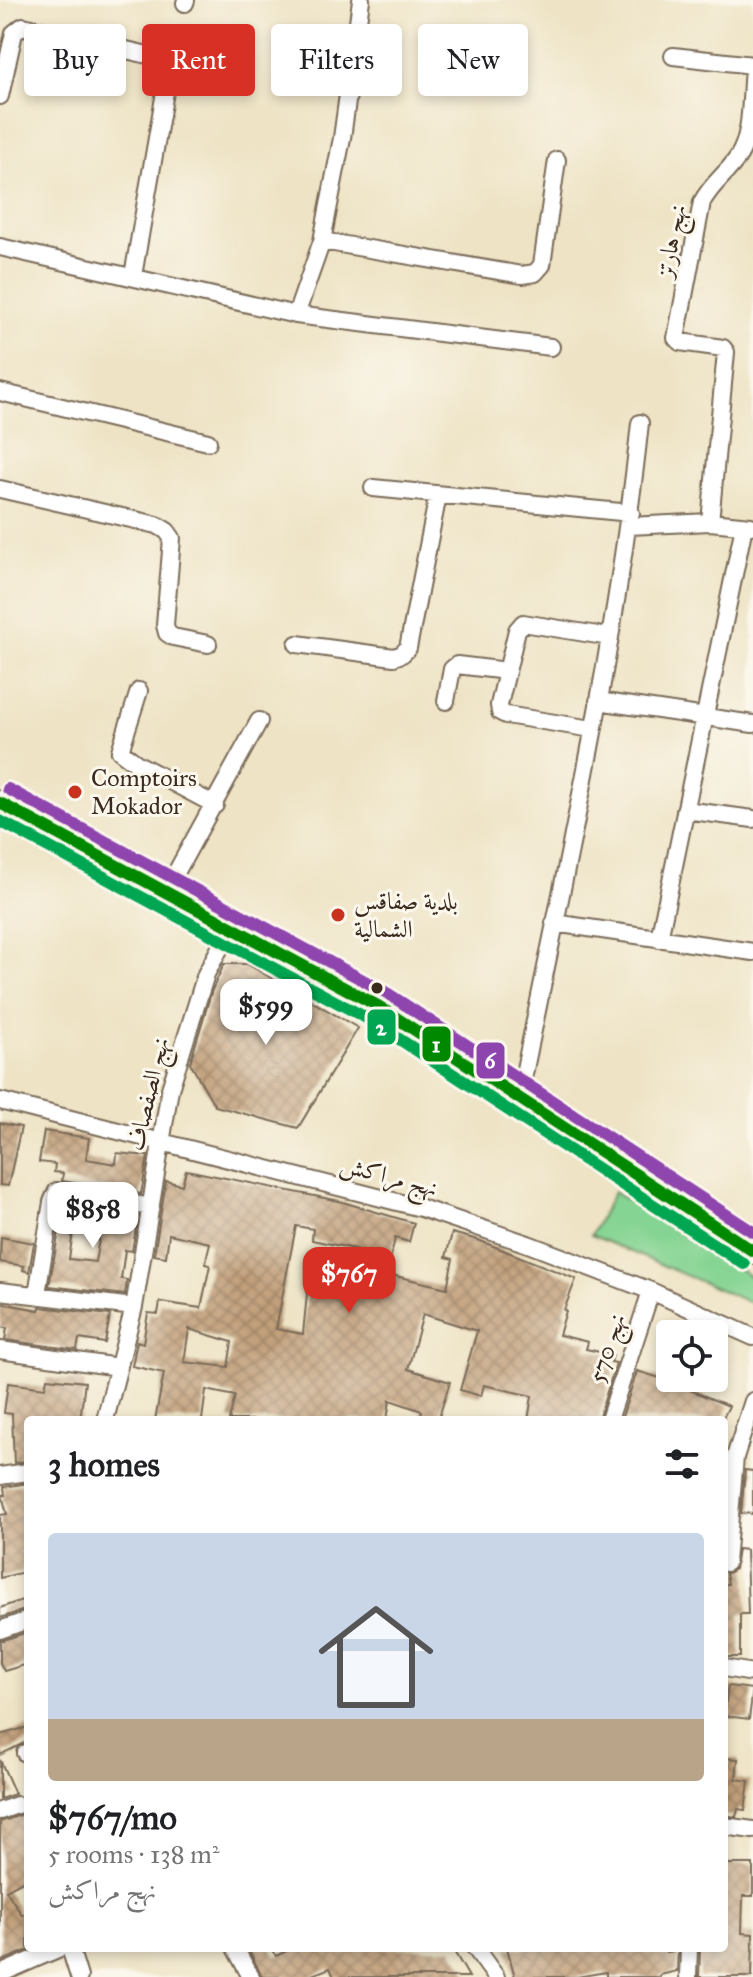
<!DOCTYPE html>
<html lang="en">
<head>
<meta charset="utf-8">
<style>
	body { margin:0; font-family:"IM FELL Great Primer",Amiri,serif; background:#f2f2f2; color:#202124; height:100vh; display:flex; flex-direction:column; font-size:30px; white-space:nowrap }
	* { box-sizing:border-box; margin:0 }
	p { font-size:26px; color:#757577 }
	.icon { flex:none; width:44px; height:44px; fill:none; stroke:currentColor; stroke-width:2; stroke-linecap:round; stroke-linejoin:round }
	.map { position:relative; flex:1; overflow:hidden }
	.sheet { position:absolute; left:24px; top:1416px; width:704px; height:536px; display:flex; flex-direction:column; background:#fff; border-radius:8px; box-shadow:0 4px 12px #0003 }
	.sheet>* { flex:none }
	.guide { position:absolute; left:24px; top:24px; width:706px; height:72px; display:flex; gap:16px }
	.fabs { position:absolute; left:656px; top:1320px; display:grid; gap:16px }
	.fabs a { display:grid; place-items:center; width:72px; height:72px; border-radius:8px; background:#fff; box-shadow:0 4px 12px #0003; font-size:40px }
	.price { position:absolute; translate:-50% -68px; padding:0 18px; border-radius:16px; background:#fff; color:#222; font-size:26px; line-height:52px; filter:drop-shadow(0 2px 4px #0008) }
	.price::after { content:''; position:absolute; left:50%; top:48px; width:24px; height:18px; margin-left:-12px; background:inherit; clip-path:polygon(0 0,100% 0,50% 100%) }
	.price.on { background:#d93025; color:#fff }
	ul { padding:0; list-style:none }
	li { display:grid; align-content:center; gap:16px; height:424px; padding:0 24px }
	li span { display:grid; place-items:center; height:248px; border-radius:8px; color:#555 }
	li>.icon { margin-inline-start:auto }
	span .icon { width:144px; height:144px; fill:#fffc; stroke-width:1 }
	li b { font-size:34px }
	h2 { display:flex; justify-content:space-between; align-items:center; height:96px; padding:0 24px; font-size:34px }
	.chip { padding:0 28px; border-radius:8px; background:#fff; box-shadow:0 4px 12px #0003; font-size:28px; line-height:72px }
	.chip.on { background:#d93025; color:#fff }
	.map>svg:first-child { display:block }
</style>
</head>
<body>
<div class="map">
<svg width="753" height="1977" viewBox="0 0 753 1977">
	<defs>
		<pattern id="building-cross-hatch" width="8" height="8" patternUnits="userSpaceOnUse" patternTransform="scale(2)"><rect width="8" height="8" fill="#c2a07c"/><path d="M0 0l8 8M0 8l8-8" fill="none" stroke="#9f8365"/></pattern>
	</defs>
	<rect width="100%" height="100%" fill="#fbf7ec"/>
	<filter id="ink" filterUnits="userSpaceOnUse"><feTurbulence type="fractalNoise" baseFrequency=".0125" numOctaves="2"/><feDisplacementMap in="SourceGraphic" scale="16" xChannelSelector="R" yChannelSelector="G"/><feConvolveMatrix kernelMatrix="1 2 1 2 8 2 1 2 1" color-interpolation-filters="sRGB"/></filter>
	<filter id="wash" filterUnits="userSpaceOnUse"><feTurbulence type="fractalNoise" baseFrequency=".006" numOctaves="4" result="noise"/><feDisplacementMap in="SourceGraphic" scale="32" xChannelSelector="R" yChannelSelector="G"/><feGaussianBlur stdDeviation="1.8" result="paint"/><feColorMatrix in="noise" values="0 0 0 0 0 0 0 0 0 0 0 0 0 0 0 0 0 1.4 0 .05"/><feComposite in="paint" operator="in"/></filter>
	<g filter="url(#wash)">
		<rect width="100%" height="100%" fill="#eee3c5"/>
		<!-- garden -->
		<path fill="#85d493" stroke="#607f58" stroke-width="2" d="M 614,1192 L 753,1278 L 753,1304 L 591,1235 Z"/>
		<g id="blocks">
			<!-- building -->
			<path fill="url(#building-cross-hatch)" fill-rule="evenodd" d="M 224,964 L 247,964 L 358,1028 L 298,1128 L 215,1106 L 190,1063 L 212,990 Z
				M 0,1123 L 21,1127 L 8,1186 L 0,1185 Z
				M 44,1131 L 89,1138 L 86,1159 L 116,1164 L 117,1153 L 148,1156 L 141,1194 L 62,1181 L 63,1173 L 54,1172 L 55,1164 L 39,1162 Z
				M 186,1170 L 339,1201 L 414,1223 L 409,1242 L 395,1238 L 387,1274 L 447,1288 L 453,1259 L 446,1257 L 452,1233 L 478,1240 L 576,1279 L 564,1310 L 566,1311 L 559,1335 L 588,1342 L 586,1349 L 613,1355 L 611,1362 L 616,1363 L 598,1420 L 528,1420 L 532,1396 L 484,1385 L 481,1396 L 460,1390 L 477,1331 L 423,1314 L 408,1369 L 450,1382 L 438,1420 L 420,1420 L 422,1411 L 390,1400 L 387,1420 L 229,1420 L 235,1396 L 206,1390 L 202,1420 L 155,1420 L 164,1373 L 132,1366 L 137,1341 L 143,1343 L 148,1313 L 158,1314 L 160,1302 L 201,1308 L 210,1265 L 205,1264 L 210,1243 L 169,1234 L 166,1257 L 154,1255 L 166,1181 L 182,1185 ZM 296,1226 L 313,1229 L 312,1240 L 360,1250 L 355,1280 L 309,1273 L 303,1334 L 276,1329 ZM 189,1329 L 232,1342 L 228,1367 L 184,1362 Z
				M 64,1203 L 138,1216 L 132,1251 L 125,1250 L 121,1279 L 127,1280 L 125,1295 L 49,1286 ZM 73,1232 L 100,1234 L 95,1262 L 69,1259 Z
				M 1,1237 L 34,1243 L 29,1272 L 23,1270 L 24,1266 L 0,1262 Z
				M 0,1303 L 39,1310 L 40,1307 L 110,1315 L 105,1343 L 79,1339 L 77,1350 L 5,1340 L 7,1328 L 0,1327 Z
				M 637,1371 L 690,1387 L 690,1390 L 729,1406 L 722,1420 L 621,1420 Z
				M 47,1378 L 85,1382 L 80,1420 L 28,1420 L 28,1461 L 14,1463 L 12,1414 L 4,1413 L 8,1383 L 45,1388 Z
				M 745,1470 L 753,1471 L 753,1514 L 741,1513 Z
				M 28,1483 L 28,1571 L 0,1578 L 0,1515 L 7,1514 L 2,1495 L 5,1495 L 4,1487 Z
				M 738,1549 L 746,1550 L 748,1614 L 740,1614 L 740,1657 L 724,1657 L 724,1584 L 728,1584 L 726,1574 L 735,1569 Z
				M 28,1598 L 28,1609 L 0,1618 L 0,1608 Z
				M 28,1632 L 28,1664 L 4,1671 L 0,1663 L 0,1641 Z
				M 728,1686 L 753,1689 L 749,1719 L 724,1716 Z
				M 28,1727 L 28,1741 L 0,1755 L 0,1735 Z
				M 724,1758 L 738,1759 L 736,1779 L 749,1781 L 745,1810 L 738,1809 L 736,1817 L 724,1815 Z
				M 0,1760 L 15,1794 L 0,1799 Z
				M 28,1805 L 28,1878 L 6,1890 L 22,1915 L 28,1913 L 28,1948 L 31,1949 L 0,1962 L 0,1822 L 21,1815 Z
				M 724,1864 L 753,1864 L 753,1896 L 743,1896 L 742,1933 L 753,1934 L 752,1977 L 699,1977 L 700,1949 L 724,1948 Z
				M 248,1948 L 272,1948 L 276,1956 L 293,1948 L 452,1948 L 469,1977 L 334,1977 L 330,1968 L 307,1977 L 262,1977 Z
				M 507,1948 L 666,1948 L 666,1952 L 678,1951 L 677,1971 L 660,1975 L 660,1977 L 606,1977 L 606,1972 L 577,1977 L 515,1977 Z"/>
		</g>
	</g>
	<g filter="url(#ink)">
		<use href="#blocks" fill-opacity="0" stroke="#7a6b58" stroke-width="2"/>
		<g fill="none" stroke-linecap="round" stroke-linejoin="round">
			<!-- street casing -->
			<g stroke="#7a6b58" stroke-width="20">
				<path id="street" d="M 185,3 L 186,0
					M 673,56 L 753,65
					M 0,96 L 14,33 L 23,26 L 165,59 L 170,63 L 133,276
					M 322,241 L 522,275 L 535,273 L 542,265 L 557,160
					M 0,247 L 296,315 L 322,241 L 342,138 L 361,0
					M 296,315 L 551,347
					M 0,392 L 208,442
					M 373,488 L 631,513
					M 0,489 L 157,525 L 167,531 L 172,538 L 165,625 L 167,633 L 173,637 L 208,644
					M 710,522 L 726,352 L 723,348 L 680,342 L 676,338 L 702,202 C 712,183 727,174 738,157 C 753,134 750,96 753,69
					M 629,526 L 710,522 L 751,526
					M 297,644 L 394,657 L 402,654 L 408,648 L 438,495
					M 139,691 L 120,751 L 136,763 L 215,805
					M 446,701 L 452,669 L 457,665 L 507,671
					M 598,701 L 753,724
					M 592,729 L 506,715 L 500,712 L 499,705 L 517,630 L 523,623 L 610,637
					M 685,810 L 753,819
					M 166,891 L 259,721
					M 554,923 L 753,952
					M 659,939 L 744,526
					M 519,1099 C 564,875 616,650 640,423
					M 0,1101 L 421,1208 L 528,1244 L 651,1291 L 753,1337
					M 0,1291 L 134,1307
					M 37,1294 L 52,1202 L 57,1191 L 151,1207
					M 0,1350 L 118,1367
					M 105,1420 L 134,1307 L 170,1089 L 206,974 L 231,927
					M 609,1420 L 651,1291
					M 0,1476 L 28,1472
					M 726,1563 L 735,1457 L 753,1401
					M 0,1630 L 28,1620
					M 724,1668 L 753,1673
					M 25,1753 L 28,1752
					M 0,1811 L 17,1805
					M 724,1826 L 753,1830
					M 70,1948 L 79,1977
					M 235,1948 L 251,1977
					M 475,1948 L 496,1977
					M 0,1974 L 60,1948
					M 688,1977 L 689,1948"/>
			</g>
			<!-- primary casing -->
			<g stroke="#7a6b58" stroke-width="28">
				<path id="primary" d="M 0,803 L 378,1006 L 753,1251"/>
			</g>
			<!-- street -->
			<use href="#street" stroke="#fff" stroke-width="16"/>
			<!-- primary -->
			<use href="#primary" stroke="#fff" stroke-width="24"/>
			<!-- bus-1 casing -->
			<g stroke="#fbf7ec" stroke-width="18">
				<path id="bus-1" d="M 0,803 L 378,1006 L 753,1251"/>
			</g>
			<!-- bus-2 casing -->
			<g stroke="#fbf7ec" stroke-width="18">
				<path id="bus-2" d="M 0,821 L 370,1020 L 744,1264"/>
			</g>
			<!-- bus-3 casing -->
			<g stroke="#fbf7ec" stroke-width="18">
				<path id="bus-3" d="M 8,789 L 387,993 L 753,1232"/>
			</g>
			<!-- bus-1 -->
			<use href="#bus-1" stroke="#080" stroke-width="12"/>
			<!-- bus-2 -->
			<use href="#bus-2" stroke="#00a651" stroke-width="12"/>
			<!-- bus-3 -->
			<use href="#bus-3" stroke="#8e44ad" stroke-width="12"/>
		</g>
	</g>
	<!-- markers -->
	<g fill="#c8321e" stroke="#fbf7ec" stroke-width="3">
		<circle cx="75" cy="792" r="8"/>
		<circle cx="338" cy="915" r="8"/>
	</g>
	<circle fill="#3b2a1e" stroke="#fbf7ec" stroke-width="3" cx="377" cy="988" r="7"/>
	<g text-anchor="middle" stroke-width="6" stroke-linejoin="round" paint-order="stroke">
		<!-- street labels -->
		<g font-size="24" fill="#3b2a1e" stroke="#fbf7ec">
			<text transform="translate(671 241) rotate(-79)" y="8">نهج هارتز</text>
			<text transform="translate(148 1094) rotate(-77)" y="8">نهج الصفصاف</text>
			<text transform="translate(389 1176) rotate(15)" y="8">نهج مراكش</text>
			<text transform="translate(607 1348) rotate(-72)" y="8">نهج 570</text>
		</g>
		<!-- poi labels -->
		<g font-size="24" fill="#3b2a1e" stroke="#fbf7ec" text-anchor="start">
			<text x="91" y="786">Comptoirs<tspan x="91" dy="28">Mokador</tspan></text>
			<text x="354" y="909">بلدية صفاقس<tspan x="354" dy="28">الشمالية</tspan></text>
		</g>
	</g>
	<g stroke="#fbf7ec" stroke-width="3">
		<rect x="366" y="1008" width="31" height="38" rx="8" fill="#00a651"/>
		<rect x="421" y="1025" width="31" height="38" rx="8" fill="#080"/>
		<rect x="475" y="1041" width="31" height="39" rx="8" fill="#8e44ad"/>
	</g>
	<g font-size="22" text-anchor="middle" font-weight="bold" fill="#fff">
		<text x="381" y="1035">2</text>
		<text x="436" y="1052">1</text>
		<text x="490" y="1068">6</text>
	</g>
</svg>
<div class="fabs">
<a><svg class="icon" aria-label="locate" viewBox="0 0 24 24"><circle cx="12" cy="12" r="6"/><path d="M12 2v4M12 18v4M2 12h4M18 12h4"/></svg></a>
</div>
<b class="price" style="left:266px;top:1047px">$599</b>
<b class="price" style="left:93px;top:1250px">$858</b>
<b class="price on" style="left:349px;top:1315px">$767</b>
<div class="guide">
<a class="chip">Buy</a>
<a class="chip on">Rent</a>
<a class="chip">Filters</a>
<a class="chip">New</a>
</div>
<section class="sheet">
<h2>3 homes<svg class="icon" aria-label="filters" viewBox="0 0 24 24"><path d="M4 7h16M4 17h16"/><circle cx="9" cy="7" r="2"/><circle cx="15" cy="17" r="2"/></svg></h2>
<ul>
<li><span style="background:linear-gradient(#c9d6e8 75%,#b9a48a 0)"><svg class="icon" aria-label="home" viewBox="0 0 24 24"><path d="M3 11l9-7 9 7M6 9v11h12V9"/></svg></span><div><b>$767/mo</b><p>5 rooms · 138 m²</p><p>نهج مراكش</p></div></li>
</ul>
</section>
</div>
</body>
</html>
